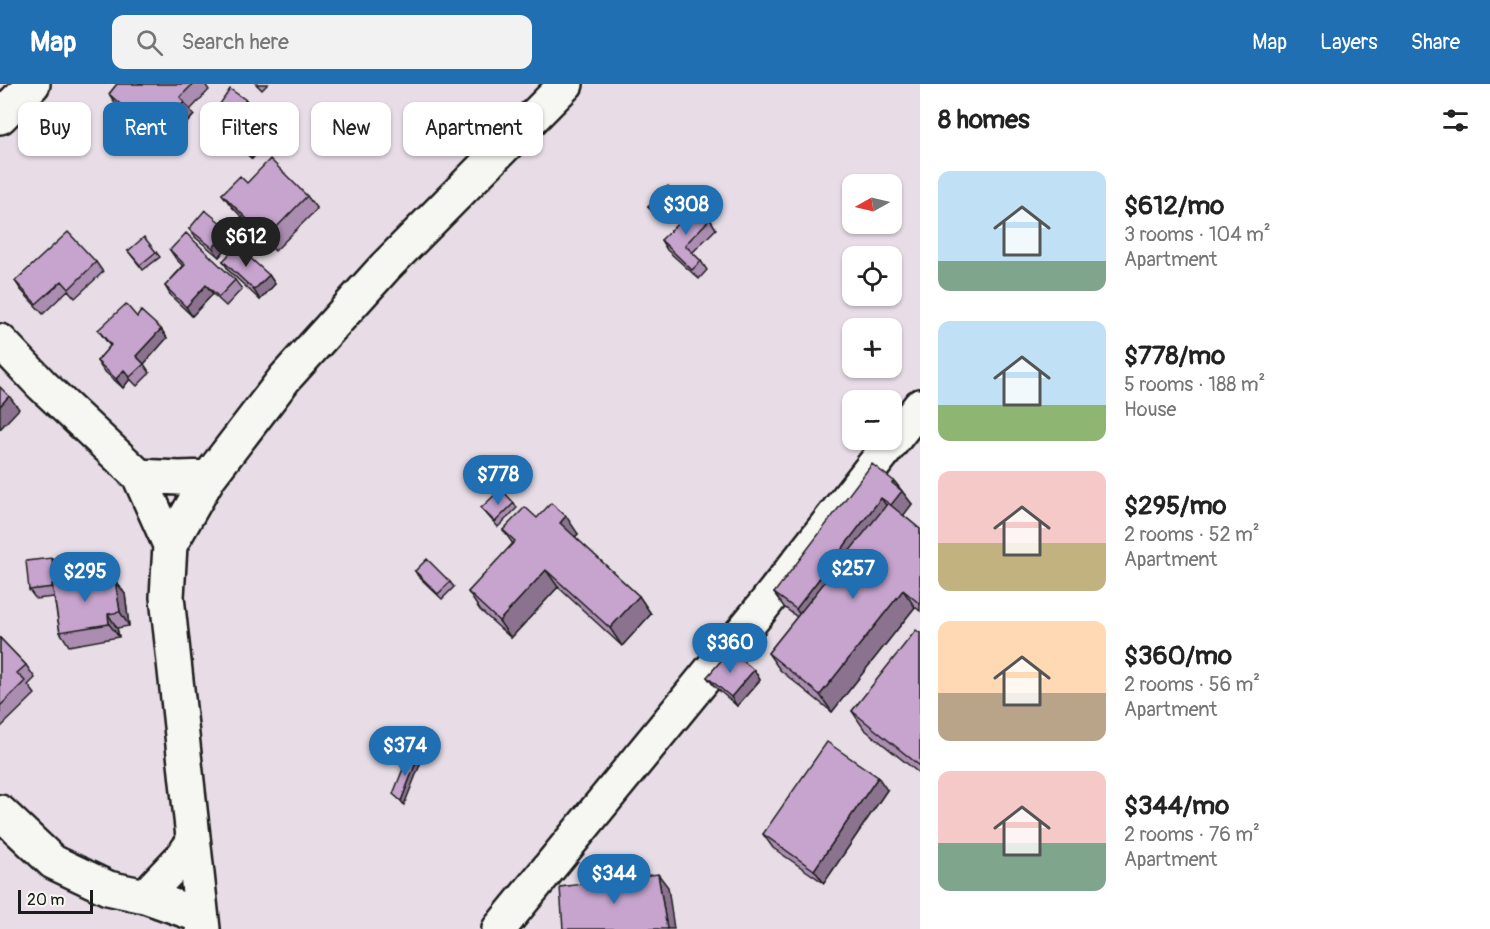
<!DOCTYPE html>
<html lang="en">
<head>
<meta charset="utf-8">
<style>
	body { margin:0; font-family:Pangolin,sans-serif; background:#f2f2f2; color:#222; height:100vh; display:flex; flex-direction:column; font-size:22px; white-space:nowrap }
	* { box-sizing:border-box; margin:0 }
	p { font-size:20px; color:#767676 }
	.icon { flex:none; width:33px; height:33px; fill:none; stroke:currentColor; stroke-width:2; stroke-linecap:round; stroke-linejoin:round }
	.map { position:relative; flex:1; overflow:hidden }
	.details { display:flex; flex-direction:column; background:#fff; width:570px }
	.details>* { flex:none }
	.top-card { position:absolute; left:18px; top:18px; width:570px; height:54px; display:flex; gap:12px }
	.needle { width:39px; rotate:262deg }
	.controls { position:absolute; left:842px; top:90px; display:grid; gap:12px }
	.controls a { display:grid; place-items:center; width:60px; height:60px; border-radius:12px; background:#fff; box-shadow:0 2px 4px #0004; font-size:30px }
	.scale { position:absolute; left:18px; bottom:15px; width:75px; box-sizing:border-box; padding-left:6px; border:3px solid #1c1c1c; border-top:0; font-size:16px; line-height:21px; white-space:nowrap; color:#1c1c1c; -webkit-text-stroke:4px #f6f6f2; paint-order:stroke }
	.price { position:absolute; translate:-50% -51px; padding:0 14px; border-radius:21px; background:#1f6fb2; color:#fff; font-size:20px; line-height:39px; filter:drop-shadow(0 2px 3px #0008) }
	.price::after { content:''; position:absolute; left:50%; top:36px; width:18px; height:14px; margin-left:-9px; background:inherit; clip-path:polygon(0 0,100% 0,50% 100%) }
	.price.active { background:#222; color:#fff }
	ul { padding:0; list-style:none }
	li { display:flex; align-items:center; gap:18px; height:150px; padding:0 18px }
	li span { display:grid; place-items:center; flex:none; width:168px; height:120px; border-radius:12px; color:#555 }
	li>.icon { margin-inline-start:auto }
	span .icon { width:72px; height:72px; fill:#fffc; stroke-width:1 }
	li b { font-size:26px }
	h2 { display:flex; justify-content:space-between; align-items:center; height:72px; padding:0 18px; font-size:26px }
	.tag { padding:0 21px; border-radius:12px; background:#fff; box-shadow:0 2px 4px #0004; font-size:21px; line-height:54px }
	.tag.active { background:#1f6fb2; color:#fff }
	header { display:flex; align-items:center; gap:36px; box-sizing:border-box; height:84px; padding:0 30px; background:#1f6fb2; color:#fff }
	header strong { font-size:28px }
	nav { display:flex; gap:33px; margin-inline-start:auto; font-size:21px }
	.search { width:420px; height:54px; background:#f2f2f2; display:flex; align-items:center; gap:15px; box-sizing:border-box; padding:0 21px; border-radius:12px; color:#767676; font-size:22px }
	main { display:flex; flex:1; min-height:0 }
	.map>svg:first-child { display:block }
</style>
</head>
<body>
<header>
<strong>Map</strong>
<div class="search"><svg class="icon" aria-label="search" viewBox="0 0 24 24"><circle cx="10" cy="10" r="6"/><path d="M15 15l6 6"/></svg>Search here</div>
<nav><a>Map</a><a>Layers</a><a>Share</a></nav>
</header>
<main>
<div class="map">
<svg width="920" height="845" viewBox="0 0 920 845">
	<rect width="100%" height="100%" fill="#e8dde7"/>
	<filter id="ink" filterUnits="userSpaceOnUse"><feTurbulence type="fractalNoise" baseFrequency=".0167" numOctaves="2"/><feDisplacementMap in="SourceGraphic" scale="12" xChannelSelector="R" yChannelSelector="G"/><feConvolveMatrix kernelMatrix="1 2 1 2 8 2 1 2 1" color-interpolation-filters="sRGB"/></filter>
	<g filter="url(#ink)">
		<g fill="none" stroke-linecap="round" stroke-linejoin="round">
			<!-- minor casing -->
			<g stroke="#1c1c1c" stroke-width="38">
				<path id="minor" d="M 0,33 L 33,0
					M 0,257 L 42,301 L 139,392 L 170,461
					M 139,392 L 179,394 L 209,393
					M 0,728 L 53,778 L 108,804 L 145,812 L 201,832
					M 145,812 L 183,772 L 193,758
					M 203,845 L 167,513 L 170,461 L 209,393 L 285,294 L 385,183 L 566,0
					M 499,845 L 761,525 L 920,322"/>
			</g>
			<!-- minor -->
			<use href="#minor" stroke="#f6f6f2" stroke-width="33"/>
		</g>
		<!-- wall -->
		<path fill="#ab8db1" stroke="#1c1c1c" stroke-width="1.5" d="M 117,0 L 205,0 L 209,6 L 190,26 L 194,31 L 164,64 L 118,23 L 109,10 Z
			M 256,0 L 268,0 L 262,6 Z
			M 246,16 L 249,21 L 238,36 L 223,25 L 220,20 Z
			M 279,45 L 285,55 L 272,70 L 263,62 L 252,75 L 238,62 L 231,53 Z
			M 247,99 L 307,112 L 317,125 L 275,167 L 232,123 L 222,110 Z
			M 678,112 L 682,116 L 662,137 L 648,123 Z
			M 710,135 L 716,145 L 692,169 L 701,177 L 707,186 L 699,195 L 667,166 L 661,156 Z
			M 189,145 L 228,145 L 234,155 L 219,173 L 196,154 Z
			M 170,166 L 235,196 L 242,205 L 226,222 L 213,210 L 192,232 L 171,212 L 165,202 L 183,182 L 176,175 Z
			M 128,167 L 156,168 L 160,173 L 143,186 Z
			M 223,177 L 269,191 L 275,200 L 260,216 L 229,187 Z
			M 96,178 L 103,188 L 75,214 L 68,206 L 43,230 L 21,206 L 15,197 Z
			M 137,233 L 161,245 L 167,254 L 144,280 L 150,289 L 137,302 L 130,295 L 123,304 L 103,286 L 97,277 L 110,262 L 98,246 Z
			M 894,397 L 912,420 L 903,431 L 920,445 L 920,527 L 915,523 L 832,628 L 780,586 L 768,569 L 797,533 L 784,523 L 774,509 Z
			M 514,419 L 517,424 L 498,443 L 481,424 Z
			M 537,434 L 578,450 L 575,453 L 639,512 L 651,530 L 622,562 L 558,503 L 511,554 L 480,526 L 468,508 L 513,460 L 503,446 Z
			M 52,474 L 59,484 L 61,499 L 101,492 L 105,498 L 115,496 L 125,510 L 129,542 L 117,544 L 119,553 L 69,562 L 60,548 L 54,513 L 36,515 L 29,506 Z
			M 415,487 L 450,498 L 454,503 L 442,515 L 418,492 Z
			M 920,549 L 920,690 L 864,645 L 852,627 Z
			M 0,554 L 26,581 L 35,594 L 28,601 L 35,610 L 1,643 L 0,642 Z
			M 754,586 L 760,596 L 737,622 L 714,602 L 707,593 Z
			M 887,706 L 824,799 L 773,764 L 763,750 Z"/>
		<!-- shaded-wall -->
		<path fill="#8b7390" stroke="#1c1c1c" stroke-width="1.5" d="M 246,16 L 249,21 L 238,36 L 235,31 Z
			M 184,18 L 194,31 L 164,64 L 155,51 Z
			M 279,45 L 285,55 L 272,70 L 265,60 Z
			M 257,52 L 263,62 L 252,75 L 245,65 Z
			M 228,145 L 234,155 L 219,173 L 213,164 Z
			M 269,191 L 275,200 L 260,216 L 254,206 Z
			M 206,201 L 213,210 L 192,232 L 186,223 Z
			M 161,245 L 167,254 L 144,280 L 136,272 Z
			M 124,286 L 130,295 L 123,304 L 116,295 Z
			M 9,312 L 19,325 L 0,345 L 0,322 Z
			M 894,397 L 912,420 L 901,435 L 891,421 L 892,399 Z
			M 881,414 L 890,427 L 805,539 L 796,525 Z
			M 566,432 L 578,450 L 572,456 L 560,439 Z
			M 52,474 L 59,484 L 62,512 L 56,503 Z
			M 546,486 L 558,503 L 511,554 L 499,537 Z
			M 115,496 L 125,510 L 129,542 L 120,528 Z
			M 903,506 L 915,523 L 832,628 L 820,611 Z
			M 639,512 L 651,530 L 622,562 L 610,544 Z
			M 108,530 L 117,544 L 119,553 L 109,540 Z
			M 754,586 L 760,596 L 737,622 L 731,613 Z
			M 418,673 L 421,678 L 404,721 L 401,717 Z
			M 878,693 L 887,706 L 824,799 L 814,786 Z
			M 658,790 L 668,803 L 674,845 L 667,845 Z"/>
		<!-- building -->
		<path fill="#c7a4ce" stroke="#1c1c1c" stroke-width="1.5" d="M 117,0 L 193,0 L 180,13 L 184,18 L 155,51 L 109,10 Z
			M 230,5 L 246,16 L 235,31 L 220,20 Z
			M 256,25 L 279,45 L 265,60 L 257,52 L 245,65 L 231,53 Z
			M 270,75 L 307,112 L 266,154 L 222,110 L 240,92 L 247,99 Z
			M 668,102 L 678,112 L 659,132 L 648,123 Z
			M 696,122 L 710,135 L 685,161 L 701,177 L 692,186 L 661,156 Z
			M 205,126 L 228,145 L 213,164 L 189,145 Z
			M 68,148 L 96,178 L 69,205 L 62,197 L 36,220 L 15,197 Z
			M 186,149 L 235,196 L 219,213 L 206,201 L 186,223 L 165,202 L 185,181 L 170,166 Z
			M 144,153 L 156,168 L 140,181 L 128,167 Z
			M 237,162 L 269,191 L 254,206 L 223,177 Z
			M 126,220 L 137,233 L 141,227 L 161,245 L 136,272 L 144,280 L 130,293 L 124,286 L 116,295 L 97,277 L 111,261 L 98,246 Z
			M 0,303 L 9,312 L 0,322 Z
			M 872,380 L 894,397 L 892,399 L 902,407 L 891,421 L 881,414 L 796,525 L 774,509 Z
			M 501,405 L 514,419 L 495,438 L 481,424 Z
			M 551,419 L 566,432 L 560,439 L 639,512 L 610,544 L 546,486 L 499,537 L 468,508 L 515,457 L 503,446 L 525,423 L 537,434 Z
			M 888,419 L 920,445 L 920,520 L 903,506 L 820,611 L 768,569 Z
			M 52,474 L 55,500 L 52,500 L 53,503 L 29,506 L 26,477 Z
			M 427,475 L 450,498 L 438,510 L 415,487 Z
			M 101,492 L 102,498 L 115,496 L 120,528 L 108,530 L 109,540 L 60,548 L 52,500 Z
			M 916,546 L 920,549 L 920,682 L 852,627 Z
			M 0,554 L 26,581 L 17,589 L 25,597 L 0,622 Z
			M 730,566 L 754,586 L 731,613 L 707,593 Z
			M 827,658 L 878,693 L 814,786 L 763,750 Z
			M 409,670 L 418,673 L 401,717 L 393,710 Z
			M 658,790 L 667,845 L 563,845 L 560,803 Z"/>
	</g>
</svg>
<div class="controls">
<a><svg class="needle" viewBox="-14 -14 28 28"><path d="M0-13l5 13h-10z" fill="#e53935"/><path d="M0 13l5-13h-10z" fill="#767676"/></svg></a>
<a><svg class="icon" aria-label="locate" viewBox="0 0 24 24"><circle cx="12" cy="12" r="6"/><path d="M12 2v4M12 18v4M2 12h4M18 12h4"/></svg></a>
<a>+</a>
<a>−</a>
</div>
<div class="scale">20 m</div>
<b class="price" style="left:686px;top:152px">$308</b>
<b class="price active" style="left:246px;top:184px">$612</b>
<b class="price" style="left:498px;top:422px">$778</b>
<b class="price" style="left:853px;top:516px">$257</b>
<b class="price" style="left:85px;top:519px">$295</b>
<b class="price" style="left:730px;top:590px">$360</b>
<b class="price" style="left:405px;top:693px">$374</b>
<b class="price" style="left:614px;top:821px">$344</b>
<div class="top-card">
<a class="tag">Buy</a>
<a class="tag active">Rent</a>
<a class="tag">Filters</a>
<a class="tag">New</a>
<a class="tag">Apartment</a>
</div>
</div>
<section class="details">
<h2>8 homes<svg class="icon" aria-label="filters" viewBox="0 0 24 24"><path d="M4 7h16M4 17h16"/><circle cx="9" cy="7" r="2"/><circle cx="15" cy="17" r="2"/></svg></h2>
<ul>
<li><span style="background:linear-gradient(#bfe0f5 75%,#7fa58c 0)"><svg class="icon" aria-label="home" viewBox="0 0 24 24"><path d="M3 11l9-7 9 7M6 9v11h12V9"/></svg></span><div><b>$612/mo</b><p>3 rooms · 104 m²</p><p>Apartment</p></div></li>
<li><span style="background:linear-gradient(#bfe0f5 70%,#8fb573 0)"><svg class="icon" aria-label="home" viewBox="0 0 24 24"><path d="M3 11l9-7 9 7M6 9v11h12V9"/></svg></span><div><b>$778/mo</b><p>5 rooms · 188 m²</p><p>House</p></div></li>
<li><span style="background:linear-gradient(#f6c9c9 60%,#c2b280 0)"><svg class="icon" aria-label="home" viewBox="0 0 24 24"><path d="M3 11l9-7 9 7M6 9v11h12V9"/></svg></span><div><b>$295/mo</b><p>2 rooms · 52 m²</p><p>Apartment</p></div></li>
<li><span style="background:linear-gradient(#ffd9b3 60%,#b9a48a 0)"><svg class="icon" aria-label="home" viewBox="0 0 24 24"><path d="M3 11l9-7 9 7M6 9v11h12V9"/></svg></span><div><b>$360/mo</b><p>2 rooms · 56 m²</p><p>Apartment</p></div></li>
<li><span style="background:linear-gradient(#f6c9c9 60%,#7fa58c 0)"><svg class="icon" aria-label="home" viewBox="0 0 24 24"><path d="M3 11l9-7 9 7M6 9v11h12V9"/></svg></span><div><b>$344/mo</b><p>2 rooms · 76 m²</p><p>Apartment</p></div></li>
</ul>
</section>
</main>
</body>
</html>
